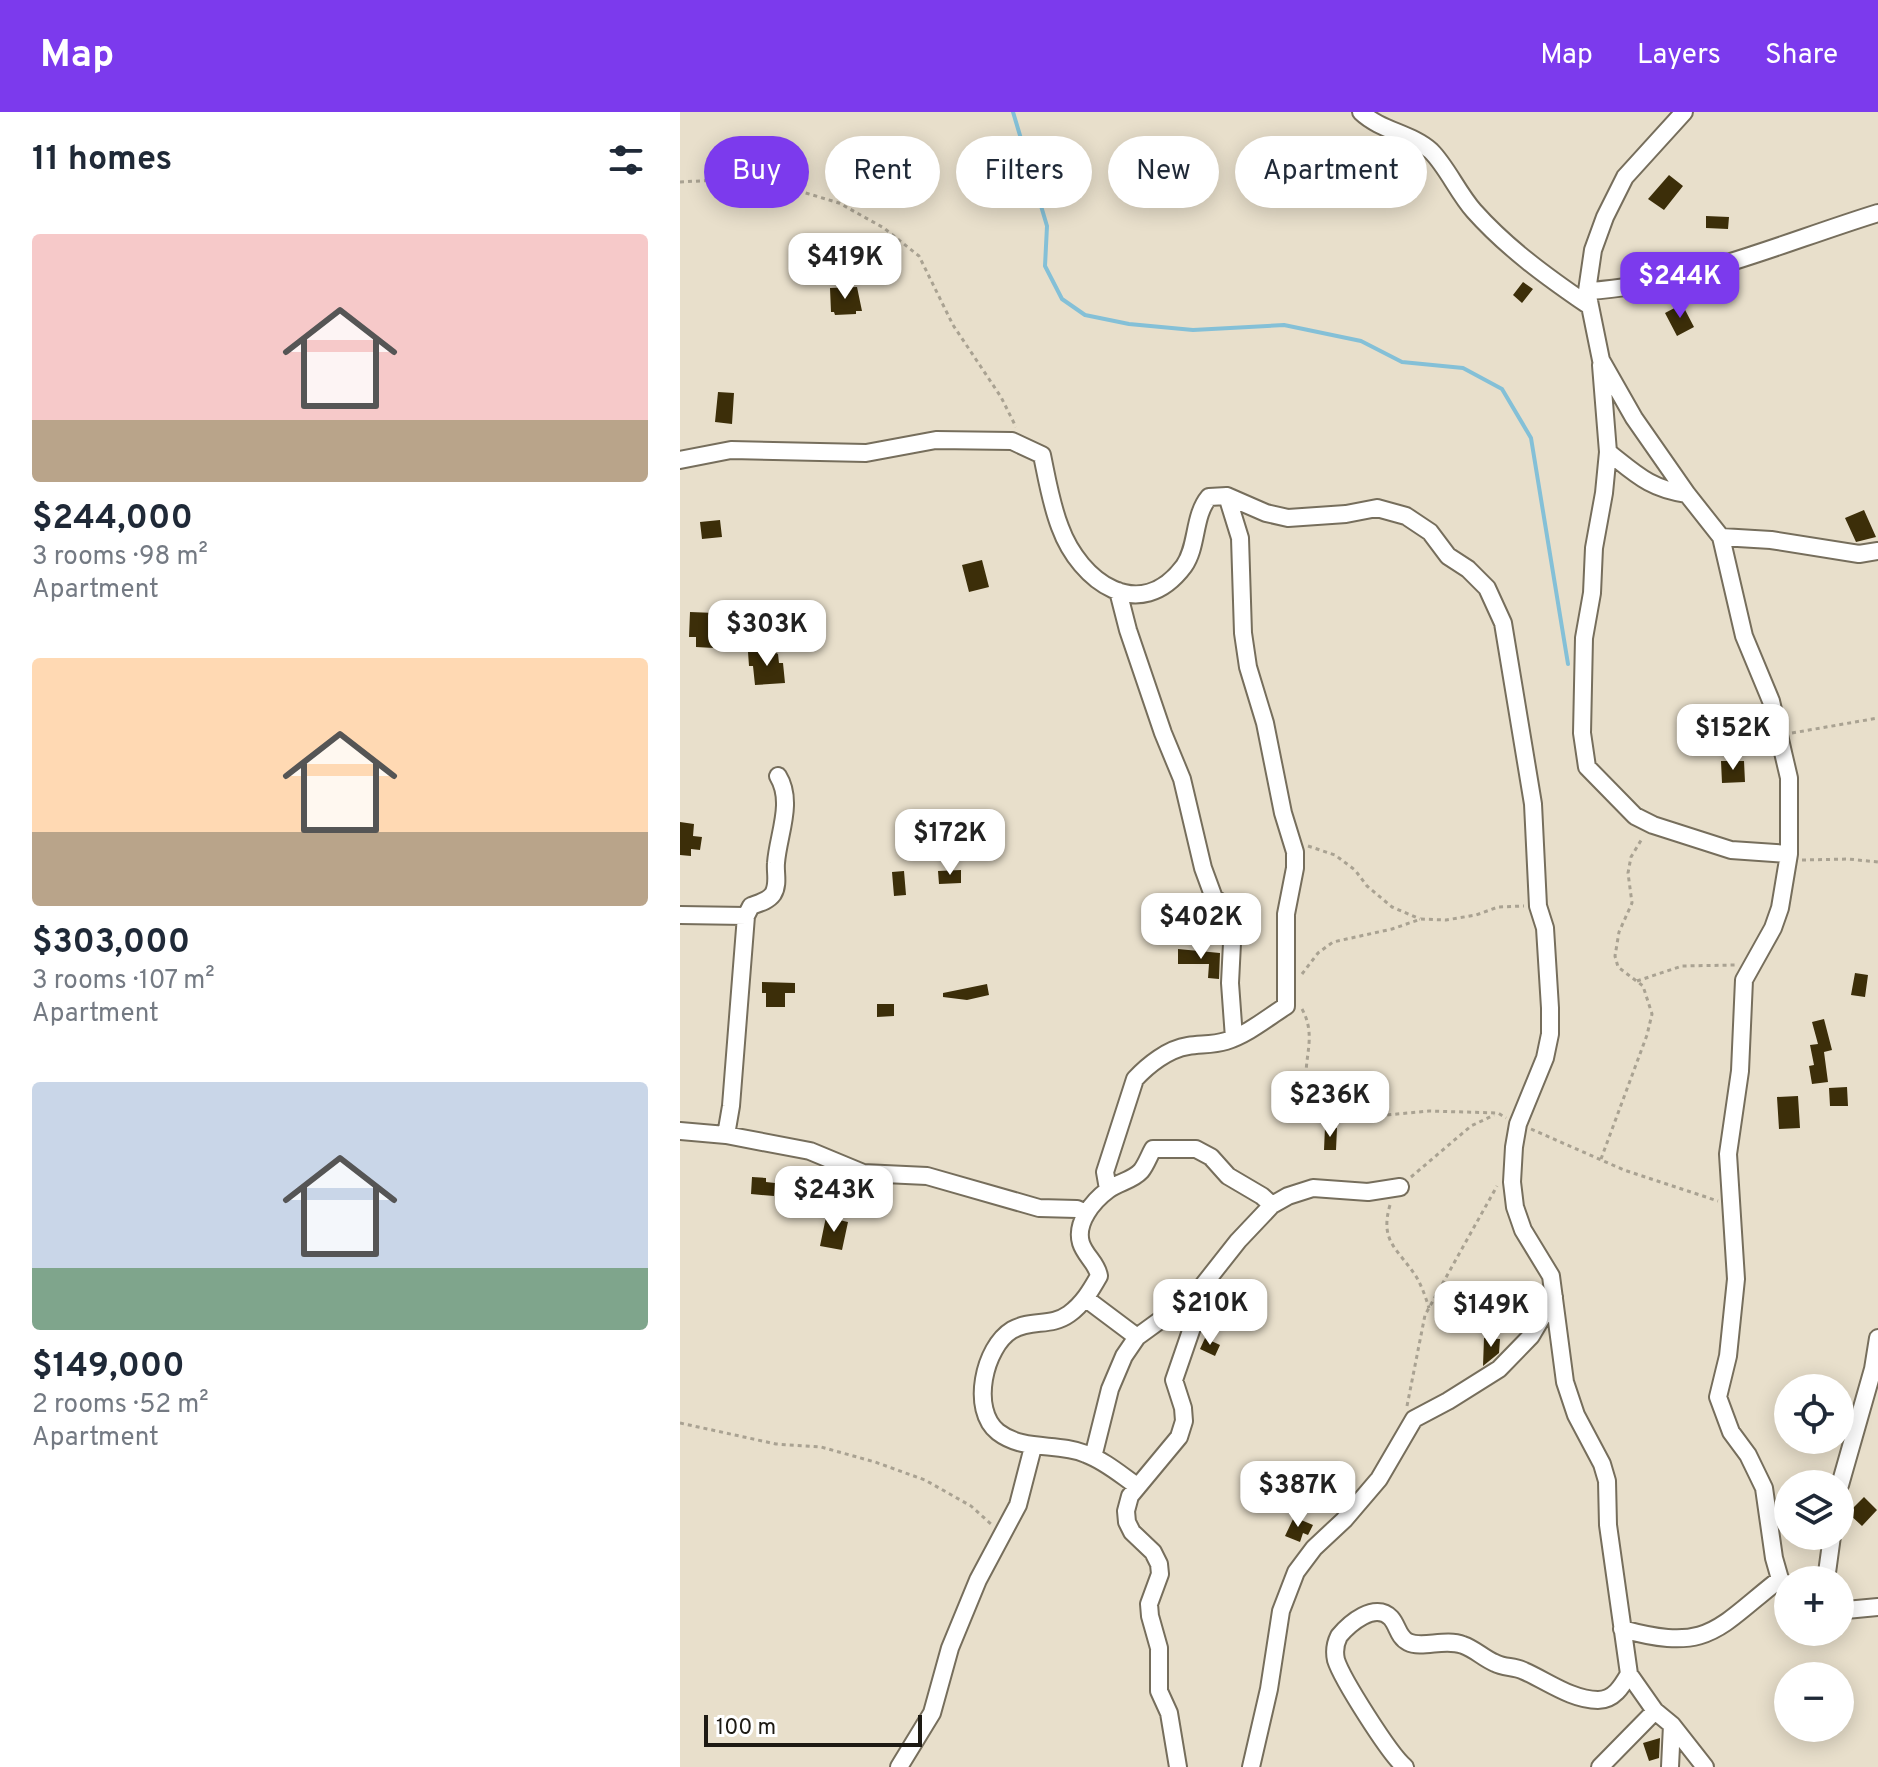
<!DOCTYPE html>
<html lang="en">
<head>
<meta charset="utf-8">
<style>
	body { margin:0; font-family:Overpass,sans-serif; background:#f2f2f3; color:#1f2937; height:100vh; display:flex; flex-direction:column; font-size:30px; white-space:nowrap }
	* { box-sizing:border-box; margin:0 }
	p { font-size:26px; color:#747a83 }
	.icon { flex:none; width:44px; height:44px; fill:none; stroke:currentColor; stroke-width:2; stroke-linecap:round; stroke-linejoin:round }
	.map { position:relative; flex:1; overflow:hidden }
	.drawer { display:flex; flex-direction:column; background:#fff; width:680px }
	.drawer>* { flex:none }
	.top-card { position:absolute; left:24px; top:24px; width:760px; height:72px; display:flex; gap:16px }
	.tools { position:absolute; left:1094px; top:1262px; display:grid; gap:16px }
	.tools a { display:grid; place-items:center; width:80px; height:80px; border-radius:50%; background:#fff; box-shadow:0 4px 20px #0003; font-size:40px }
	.scale { position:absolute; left:24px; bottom:20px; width:218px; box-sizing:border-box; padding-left:8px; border:4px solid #1d1a13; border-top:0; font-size:22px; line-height:28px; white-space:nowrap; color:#1d1a13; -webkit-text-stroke:6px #fff; paint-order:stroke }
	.price { position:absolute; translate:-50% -68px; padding:0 18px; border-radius:16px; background:#fff; color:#222; font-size:26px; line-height:52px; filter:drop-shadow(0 2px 4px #0008) }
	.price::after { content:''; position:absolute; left:50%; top:48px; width:24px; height:18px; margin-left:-12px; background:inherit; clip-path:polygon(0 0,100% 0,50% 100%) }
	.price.current { background:#7c3aed; color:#fff }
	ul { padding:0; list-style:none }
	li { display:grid; align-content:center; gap:16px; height:424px; padding:0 32px }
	li span { display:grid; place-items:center; height:248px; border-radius:8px; color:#555 }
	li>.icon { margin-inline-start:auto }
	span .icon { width:144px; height:144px; fill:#fffc; stroke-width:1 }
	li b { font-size:34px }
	h2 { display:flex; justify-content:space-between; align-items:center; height:96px; padding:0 32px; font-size:34px }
	.pill { padding:0 28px; border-radius:36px; background:#fff; box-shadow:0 4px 20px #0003; font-size:28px; line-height:72px }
	.pill.current { background:#7c3aed; color:#fff }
	header { display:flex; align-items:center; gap:48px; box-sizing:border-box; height:112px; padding:0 40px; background:#7c3aed; color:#fff }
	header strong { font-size:38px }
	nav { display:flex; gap:44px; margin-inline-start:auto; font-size:28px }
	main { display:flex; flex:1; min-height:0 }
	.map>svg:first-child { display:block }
</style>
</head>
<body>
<header>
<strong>Map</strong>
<nav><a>Map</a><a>Layers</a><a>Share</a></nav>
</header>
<main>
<section class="drawer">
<h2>11 homes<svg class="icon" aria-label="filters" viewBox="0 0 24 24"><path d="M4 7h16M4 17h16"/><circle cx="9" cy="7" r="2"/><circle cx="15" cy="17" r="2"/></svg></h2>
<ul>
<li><span style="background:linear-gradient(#f6c9c9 75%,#b9a48a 0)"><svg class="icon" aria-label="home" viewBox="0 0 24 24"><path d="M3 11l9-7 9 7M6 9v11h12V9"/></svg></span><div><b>$244,000</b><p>3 rooms · 98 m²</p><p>Apartment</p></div></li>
<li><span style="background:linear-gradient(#ffd9b3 70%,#b9a48a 0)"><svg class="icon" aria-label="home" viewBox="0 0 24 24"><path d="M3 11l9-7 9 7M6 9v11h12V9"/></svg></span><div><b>$303,000</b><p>3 rooms · 107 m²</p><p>Apartment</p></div></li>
<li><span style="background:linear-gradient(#c9d6e8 75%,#7fa58c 0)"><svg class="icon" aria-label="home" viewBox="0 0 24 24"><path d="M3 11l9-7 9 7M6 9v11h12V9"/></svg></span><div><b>$149,000</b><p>2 rooms · 52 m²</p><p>Apartment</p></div></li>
</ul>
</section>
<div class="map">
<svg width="1198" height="1655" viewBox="0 0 1198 1655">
	<rect width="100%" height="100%" fill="#e8dfcb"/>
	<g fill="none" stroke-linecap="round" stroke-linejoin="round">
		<!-- stream -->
		<path stroke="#84c0d7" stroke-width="4" d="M 333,0 L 367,114 L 365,154 L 382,187 L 405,203 L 449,212 L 513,218 L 604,213 L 681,229 L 722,250 L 783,256 L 822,277 L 851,326 L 888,552"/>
	</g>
	<!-- building -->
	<path fill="#3c2e09" d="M 989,63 L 1003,74 L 984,98 L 968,87 Z
		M 65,82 L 66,94 L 52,95 L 51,83 Z
		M 1026,104 L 1049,105 L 1048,117 L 1026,116 Z
		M 843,170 L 853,177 L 842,191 L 833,183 Z
		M 177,175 L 182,199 L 176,199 L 176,202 L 155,203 L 154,200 L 151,200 L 150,176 Z
		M 1002,192 L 1014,215 L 997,224 L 985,201 Z
		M 38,280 L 54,281 L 52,312 L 35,310 Z
		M 1184,398 L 1196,425 L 1176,430 L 1165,406 Z
		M 40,408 L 42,425 L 22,427 L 20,410 Z
		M 302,448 L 309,475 L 289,480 L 282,453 Z
		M 10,500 L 35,501 L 38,506 L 44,507 L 43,533 L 34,532 L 34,536 L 16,535 L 16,525 L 9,525 Z
		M 91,538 L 98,542 L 99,551 L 103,551 L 105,571 L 75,573 L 73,554 L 69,554 L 68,540 Z
		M 1041,649 L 1064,649 L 1065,670 L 1042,671 Z
		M 0,710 L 14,712 L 13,724 L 22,725 L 20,738 L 11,737 L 11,744 L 0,743 Z
		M 281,758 L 281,771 L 259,772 L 258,759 Z
		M 224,759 L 226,783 L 214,784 L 212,760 Z
		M 498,837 L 540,841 L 539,867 L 528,866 L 529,852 L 498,852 Z
		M 1175,861 L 1188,863 L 1185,885 L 1171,883 Z
		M 82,870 L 115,871 L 115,881 L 105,881 L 105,895 L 86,895 L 86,881 L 82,881 Z
		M 307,872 L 309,883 L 287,888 L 263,885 L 263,881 Z
		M 197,892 L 214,892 L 214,904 L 197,905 Z
		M 1144,907 L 1152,938 L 1144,940 L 1148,970 L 1132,972 L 1129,954 L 1134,953 L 1130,933 L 1138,932 L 1132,910 Z
		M 1167,975 L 1168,994 L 1150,994 L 1149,976 Z
		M 1118,984 L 1120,1016 L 1099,1017 L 1097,985 Z
		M 645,1015 L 657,1016 L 656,1038 L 644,1038 Z
		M 72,1065 L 86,1066 L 86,1070 L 95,1071 L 94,1084 L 71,1082 Z
		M 146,1105 L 168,1110 L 162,1138 L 140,1134 Z
		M 525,1226 L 540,1233 L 535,1244 L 520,1237 Z
		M 804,1226 L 820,1227 L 819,1241 L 803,1254 Z
		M 1184,1385 L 1197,1398 L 1182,1414 L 1168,1401 Z
		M 614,1405 L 633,1413 L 628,1423 L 623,1421 L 620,1430 L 605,1424 Z
		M 980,1626 L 979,1646 L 969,1649 L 963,1631 Z"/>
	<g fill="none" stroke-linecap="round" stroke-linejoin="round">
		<!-- minor casing -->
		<g stroke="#766e5c" stroke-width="20">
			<path id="minor" d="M 681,0 C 701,19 731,21 751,39 C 767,55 778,81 794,99 C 827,136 867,165 908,193
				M 1004,0 L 945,65 L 925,105 L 913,138 L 907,179 L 921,248 L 954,306 L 1007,382 L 1041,425 L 1064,524 L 1091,589 L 1109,666 L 1109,742 L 1100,796 L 1093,816 L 1064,868 L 1060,959 L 1048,1042 L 1056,1167 L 1048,1244 L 1038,1285 L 1051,1320 L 1068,1343 L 1084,1376 L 1094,1446 L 1100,1467 L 1108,1475
				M 907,179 C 1009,173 1101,131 1198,101
				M 921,253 L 928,340 L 924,381 L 914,436 L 912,481 L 904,526 L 902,621 L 907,655 L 955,704 L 973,713 L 1051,738 L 1109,742
				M 928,340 C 956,362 970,377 1007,382
				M 0,348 L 51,338 L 186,341 L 256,328 L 332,329 L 362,343 C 367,367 371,392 380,415 C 400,470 460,513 504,454 C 518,434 513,404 529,385 L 547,384 L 586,401 L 608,406 L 666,402 L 697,396 L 726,404 L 750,420 L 768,444 L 788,457 L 807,476 L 823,511 L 853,692 L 858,794 L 865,816 L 870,896 L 870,922 L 865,946 L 838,1012 L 834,1035 L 832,1070 L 835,1095 L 843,1118 L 871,1164 L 885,1270 L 896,1303 L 922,1352 L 927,1369 L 928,1413 L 949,1562 L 975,1599 L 992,1613 L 1025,1655
				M 1041,425 L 1091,428 L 1179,442 L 1198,439
				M 438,479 L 448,518 L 483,621 L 502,667 L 523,756 L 534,786 L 548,796 L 553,811 L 550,871 L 554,926
				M 0,803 L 66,804
				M 0,1019 L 46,1023 L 130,1039 L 183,1061 L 247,1064 L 359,1096 L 397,1097 L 406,1101
				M 46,1023 L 51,994 L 66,804 L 71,794 C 79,791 88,789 93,782 C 99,772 95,761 96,751 C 98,723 114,690 98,664
				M 428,1077 L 425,1060 L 455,967 C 468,953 488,937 508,934 C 521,932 533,933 546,929 C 568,922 587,906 606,894 L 606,802 L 615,756 L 615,740 L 603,701 L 585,611 L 568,555 L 563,521 L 560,426 L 547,384
				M 405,1186 L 457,1225
				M 413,1345 L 430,1277 L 444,1244 L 457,1225 L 479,1209 L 502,1200 L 558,1129 L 592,1093 L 608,1084 L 633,1076 L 688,1080 L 720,1075
				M 1160,1373 L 1193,1257 L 1198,1226
				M 457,1374 C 441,1363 425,1349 406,1342 C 377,1330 344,1340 318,1320 C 290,1298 304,1235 332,1218 C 352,1207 371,1215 389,1202 C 403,1192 411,1178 419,1164 C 417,1151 405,1144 401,1131 C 395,1111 413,1089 428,1078 C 438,1070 452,1069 461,1059 C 466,1053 469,1044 473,1037 L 516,1037 L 531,1045 L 548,1064 L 582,1084 L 592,1093
				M 1146,1468 L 1152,1424
				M 1160,1496 L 1166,1498 L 1198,1495
				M 942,1517 C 1029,1541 1036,1517 1100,1467
				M 219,1655 L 252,1601 L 270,1536 L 298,1468 L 338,1393 L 353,1335
				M 498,1655 L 489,1601 L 479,1579 L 479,1536 L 470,1504 L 469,1492 L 480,1462 L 479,1452 L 473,1440 L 452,1420 L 447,1410 L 446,1399 L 450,1384 L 499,1325 L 504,1309 L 503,1296 L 494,1268 L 515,1207 L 511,1188
				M 571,1655 L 589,1577 L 601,1499 L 616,1460 L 634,1436 L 664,1408 L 699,1367 L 734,1307 L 768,1289 L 819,1257 L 851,1224 L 874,1185
				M 725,1655 C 710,1643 662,1567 656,1548 C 654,1539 655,1532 659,1524 C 669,1512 695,1489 711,1506 C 718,1514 718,1525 728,1530 C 742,1537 765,1526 783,1533 C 795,1537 803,1546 815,1551 C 824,1556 835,1554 844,1559 C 867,1569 892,1588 918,1588 C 934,1588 942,1574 949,1562
				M 920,1655 L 975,1599
				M 990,1655 L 992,1613"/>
		</g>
		<!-- path -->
		<path stroke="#a9a292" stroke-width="3" stroke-dasharray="4 4" stroke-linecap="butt" d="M 0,70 L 76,66 L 159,91 L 204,116 L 239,144 L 273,213 L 321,285 L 336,315
			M 1112,621 L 1198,606
			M 628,734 L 655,743 L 675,758 L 687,774 L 712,795 L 740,807
			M 1122,748 L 1168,747 L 1198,750
			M 622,862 L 638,841 L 653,830 L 712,817 L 741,807 L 766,808 L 796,803 L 818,795 L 844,794
			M 957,869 L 1002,854 L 1055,853
			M 622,897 C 645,939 601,966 653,1008 L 749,999 L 818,1001 L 826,1006
			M 851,1017 L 944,1058 L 1038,1089
			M 921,1047 L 967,923 L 972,902 L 963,874 L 938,855 L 935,844 L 939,820 L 952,791 L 948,761 L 951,745 L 963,725
			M 731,1065 L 791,1014 L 814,1003
			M 710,1093 C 699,1131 719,1137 737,1166 C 742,1175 746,1186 749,1196
			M 727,1294 L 745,1203 L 817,1074
			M 0,1311 L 96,1332 L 141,1335 L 195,1350 L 245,1368 L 291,1394 L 311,1412"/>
		<!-- minor -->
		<use href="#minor" stroke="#fff" stroke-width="16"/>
	</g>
</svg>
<div class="tools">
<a><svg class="icon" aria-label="locate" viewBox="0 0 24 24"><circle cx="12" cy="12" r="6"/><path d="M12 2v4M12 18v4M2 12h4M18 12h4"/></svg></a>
<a><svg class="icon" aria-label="layers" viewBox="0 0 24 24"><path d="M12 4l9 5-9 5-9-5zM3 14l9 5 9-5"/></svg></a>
<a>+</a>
<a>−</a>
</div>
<div class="scale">100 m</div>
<b class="price" style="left:165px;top:189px">$419K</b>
<b class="price current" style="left:1000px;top:208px">$244K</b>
<b class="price" style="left:87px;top:556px">$303K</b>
<b class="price" style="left:1053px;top:660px">$152K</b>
<b class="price" style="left:270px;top:765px">$172K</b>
<b class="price" style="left:521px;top:849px">$402K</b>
<b class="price" style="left:650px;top:1027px">$236K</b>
<b class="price" style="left:154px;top:1122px">$243K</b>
<b class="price" style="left:530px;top:1235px">$210K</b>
<b class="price" style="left:811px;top:1237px">$149K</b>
<b class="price" style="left:618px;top:1417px">$387K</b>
<div class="top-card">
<a class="pill current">Buy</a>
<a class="pill">Rent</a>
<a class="pill">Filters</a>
<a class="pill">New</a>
<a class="pill">Apartment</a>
</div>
</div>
</main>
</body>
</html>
